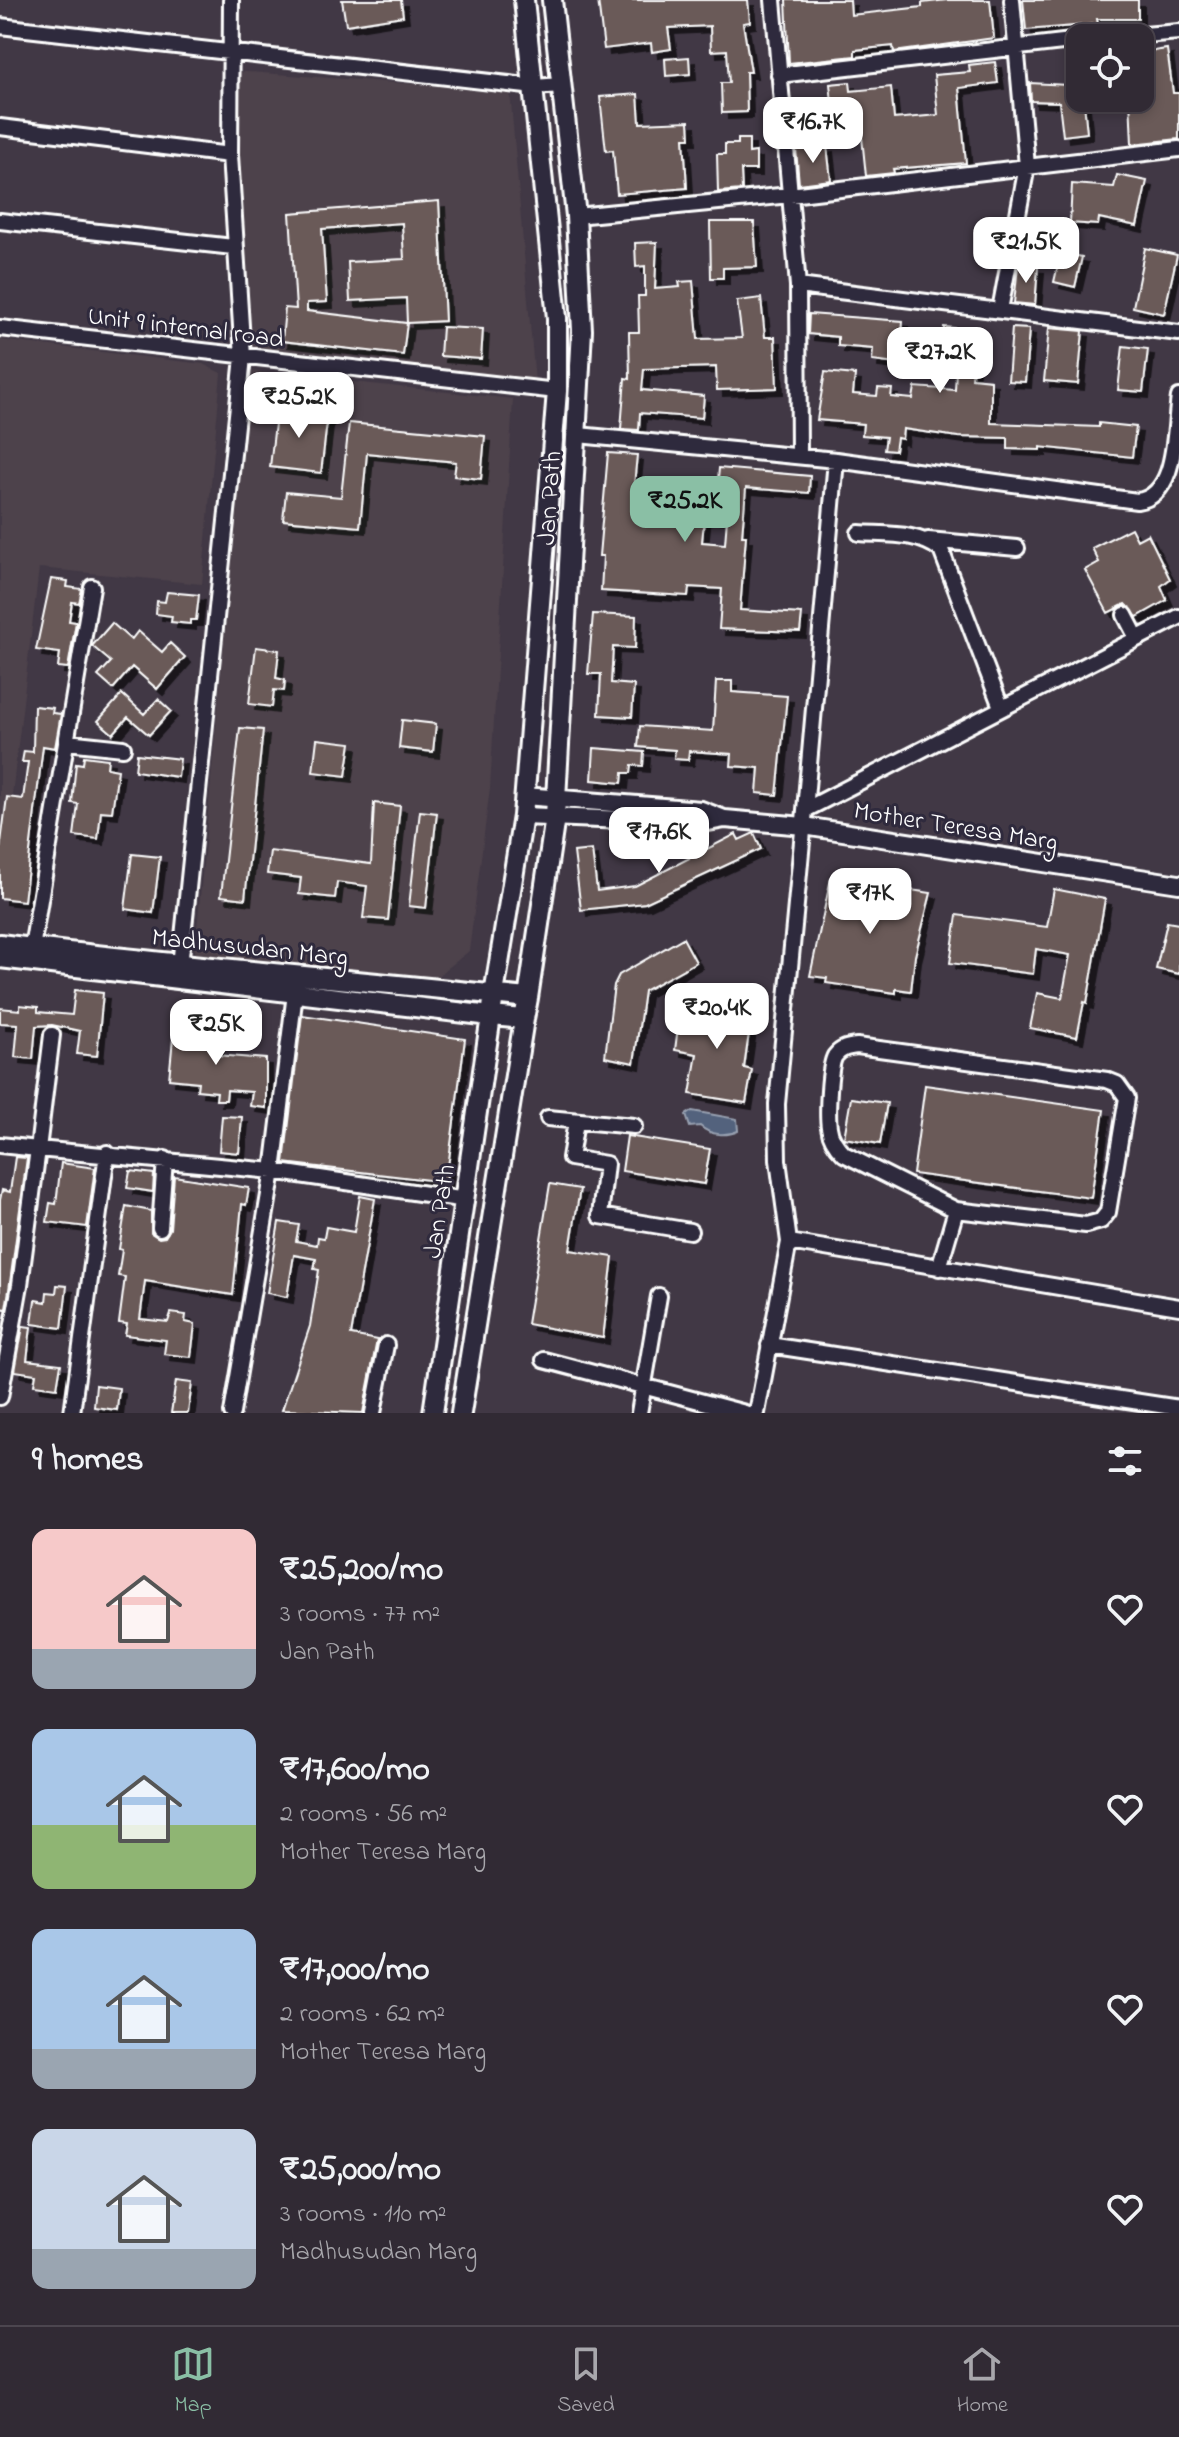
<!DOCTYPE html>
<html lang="en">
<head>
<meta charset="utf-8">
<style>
	body { margin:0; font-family:"Indie Flower",sans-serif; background:#3d3640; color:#f1f3f6; height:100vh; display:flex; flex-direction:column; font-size:30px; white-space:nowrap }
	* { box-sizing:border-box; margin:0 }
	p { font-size:26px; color:#a8a7ac }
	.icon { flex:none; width:44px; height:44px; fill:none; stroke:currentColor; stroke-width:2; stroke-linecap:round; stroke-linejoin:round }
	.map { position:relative; height:1413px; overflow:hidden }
	.details { display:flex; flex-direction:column; background:#312a34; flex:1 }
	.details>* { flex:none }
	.controls { position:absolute; left:1066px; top:24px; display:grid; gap:16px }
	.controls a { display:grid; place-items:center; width:88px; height:88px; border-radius:16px; background:#312a34; box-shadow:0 4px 12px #0003,0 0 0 2px #4c464f; font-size:40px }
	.price { position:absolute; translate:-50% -68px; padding:0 18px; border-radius:16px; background:#fff; color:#222; font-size:26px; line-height:52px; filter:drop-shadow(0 2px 4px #0008) }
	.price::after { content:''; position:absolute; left:50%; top:48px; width:24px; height:18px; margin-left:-12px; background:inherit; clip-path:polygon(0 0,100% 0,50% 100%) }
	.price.current { background:#8abfa5; color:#111 }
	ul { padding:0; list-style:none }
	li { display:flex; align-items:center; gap:24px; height:200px; padding:0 32px }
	li span { display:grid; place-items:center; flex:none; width:224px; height:160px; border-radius:16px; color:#555 }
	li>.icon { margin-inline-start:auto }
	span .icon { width:96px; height:96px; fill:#fffc; stroke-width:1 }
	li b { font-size:34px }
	h2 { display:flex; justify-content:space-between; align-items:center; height:96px; padding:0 32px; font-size:34px }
	.tabs { display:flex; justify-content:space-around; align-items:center; height:112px; border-top:2px solid #4c464f; background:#312a34; font-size:22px; color:#a8a7ac }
	.tabs a { display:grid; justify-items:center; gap:4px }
	.tabs .current { color:#8abfa5 }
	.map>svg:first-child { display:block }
</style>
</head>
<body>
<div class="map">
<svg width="1179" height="1413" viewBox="0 0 1179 1413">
	<defs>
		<filter id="shadow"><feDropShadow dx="6" dy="6" stdDeviation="0" flood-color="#0009"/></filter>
	</defs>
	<rect width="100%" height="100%" fill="#413845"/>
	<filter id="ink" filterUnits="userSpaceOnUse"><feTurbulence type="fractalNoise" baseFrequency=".0125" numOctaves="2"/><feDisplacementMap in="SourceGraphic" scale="16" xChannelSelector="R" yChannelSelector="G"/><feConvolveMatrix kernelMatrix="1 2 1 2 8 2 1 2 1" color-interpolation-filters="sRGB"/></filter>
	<g filter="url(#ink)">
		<!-- built -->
		<path fill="#4d424b" d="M 233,71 L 510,91 L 535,382 L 245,354 Z
			M 0,340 L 203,364 L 221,373 L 202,584 L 39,568 L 0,896 Z
			M 249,371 L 513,399 L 490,788 L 469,951 L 433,980 L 194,962 Z"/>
		<!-- water -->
		<path fill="#53627d" stroke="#98a1b1" stroke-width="2" d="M 692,1111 L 737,1119 L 738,1131 C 727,1136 711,1136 700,1126 L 690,1127 L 686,1115 Z"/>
		<!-- building -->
		<path fill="#6a5a58" stroke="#fff" stroke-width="2" fill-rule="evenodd" filter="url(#shadow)" d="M 342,0 L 401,0 L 403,16 L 346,25 Z
			M 598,0 L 748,0 L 750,22 L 743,23 L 751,72 L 746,72 L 747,112 L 722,113 L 721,83 L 729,83 L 727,50 L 711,51 L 710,26 L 668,28 L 671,49 L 652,52 L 651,43 L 604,49 Z
			M 786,0 L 850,0 L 851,15 L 922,7 L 922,3 L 947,0 L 990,0 L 994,38 L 894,52 L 893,46 L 855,50 L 855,56 L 789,63 Z
			M 1023,0 L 1138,0 L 1138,19 L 1097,19 L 1098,24 L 1026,30 Z
			M 1167,49 L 1173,93 L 1179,93 L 1179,139 L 1132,144 L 1130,98 L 1145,97 L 1140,53 Z
			M 689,57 L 690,74 L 666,76 L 665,59 Z
			M 995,62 L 998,83 L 959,88 L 966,163 L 893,169 L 894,173 L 866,176 L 860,118 L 834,120 L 830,84 L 850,82 L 851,91 L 891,87 L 894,119 L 938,115 L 934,75 L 970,72 L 969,65 Z
			M 1080,62 L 1080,104 L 1084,103 L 1087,133 L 1063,136 L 1059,102 L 1031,101 L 1030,83 L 1068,85 L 1067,63 Z
			M 638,94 L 640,123 L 689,121 L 690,138 L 684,138 L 687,188 L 617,194 L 613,150 L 606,151 L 600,97 Z
			M 738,139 L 749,139 L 749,153 L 756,152 L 756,170 L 741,170 L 742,190 L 718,192 L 717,154 L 725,154 L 725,144 L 738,144 Z
			M 827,146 L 831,180 L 799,184 L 796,149 Z
			M 1117,175 L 1147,181 L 1137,226 L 1099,218 L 1098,225 L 1070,223 L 1072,184 L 1114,187 Z
			M 439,201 L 445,321 L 407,323 L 403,355 L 282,341 L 285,308 L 296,309 L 290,213 ZM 402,223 L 404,259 L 348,262 L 350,301 L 406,298 L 407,323 L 307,311 L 307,303 L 327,302 L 322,229 Z
			M 710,222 L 754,222 L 757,267 L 723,268 L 723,278 L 711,278 Z
			M 657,242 L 655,289 L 680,287 L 679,282 L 693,281 L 698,339 L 742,338 L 737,301 L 761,298 L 765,337 L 775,337 L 777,388 L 717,390 L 716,367 L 644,369 L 642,390 L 704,396 L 702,418 L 640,413 L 639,430 L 621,429 L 625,378 L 630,379 L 629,332 L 639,332 L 638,296 L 645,296 L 645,266 L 636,267 L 635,243 Z
			M 1145,248 L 1177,255 L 1164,314 L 1133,307 Z
			M 1061,252 L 1082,257 L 1075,287 L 1054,282 Z
			M 1018,266 L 1038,267 L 1035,305 L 1014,303 Z
			M 809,314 L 903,321 L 902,337 L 943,341 L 944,327 L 976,330 L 972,378 L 991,380 L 991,423 L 1099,427 L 1099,423 L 1136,427 L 1132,457 L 1040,447 L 1040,450 L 1008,449 L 1008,438 L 958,437 L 903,429 L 902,439 L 897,438 L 895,451 L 884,450 L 886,437 L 862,435 L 863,424 L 817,420 L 825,372 L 855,375 L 853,394 L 877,396 L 878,388 L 892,389 L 891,397 L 913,399 L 915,387 L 955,390 L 957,352 L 937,350 L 936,369 L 872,361 L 873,349 L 838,346 L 838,337 L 808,334 Z
			M 442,327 L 483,329 L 481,359 L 440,356 Z
			M 1012,328 L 1029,329 L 1025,382 L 1008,381 Z
			M 1049,328 L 1083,331 L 1078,384 L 1044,381 Z
			M 1123,346 L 1148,349 L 1143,392 L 1118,390 Z
			M 277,406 L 328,413 L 321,473 L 270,467 Z
			M 349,423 L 485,436 L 481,479 L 454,476 L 456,462 L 367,453 L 360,527 L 283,520 L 286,492 L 341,497 Z
			M 608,453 L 637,455 L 632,505 L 705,511 L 702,542 L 725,544 L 727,518 L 715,517 L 719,468 L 810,476 L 809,493 L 746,488 L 742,536 L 746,536 L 740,610 L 802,614 L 800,632 L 719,629 L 722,589 L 689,587 L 688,596 L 601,591 L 603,556 L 599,556 Z
			M 1131,528 L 1137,540 L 1148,534 L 1170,579 L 1161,586 L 1167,600 L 1137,617 L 1125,604 L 1108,613 L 1085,570 L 1099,562 L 1092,548 Z
			M 51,579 L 68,581 L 67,587 L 82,589 L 79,603 L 72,602 L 69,621 L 76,622 L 68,668 L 58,667 L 60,653 L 36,650 Z
			M 167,592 L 199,595 L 196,620 L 190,620 L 190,624 L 171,622 L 172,616 L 156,614 L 157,601 L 165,602 Z
			M 593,614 L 636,616 L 635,648 L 613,647 L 611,683 L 634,685 L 632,717 L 599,715 L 601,674 L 588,674 Z
			M 112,623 L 131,640 L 138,631 L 162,652 L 170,643 L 185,657 L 157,689 L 132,667 L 113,689 L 98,676 L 111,662 L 92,646 Z
			M 256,647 L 279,650 L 276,678 L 285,680 L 284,691 L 274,690 L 272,707 L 249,704 Z
			M 716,681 L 732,681 L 732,692 L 787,696 L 777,795 L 757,793 L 759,768 L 731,766 L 732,754 L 689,751 L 688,760 L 674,759 L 675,750 L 638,747 L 640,726 L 713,731 Z
			M 122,694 L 144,714 L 158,699 L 171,711 L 149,735 L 128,717 L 113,734 L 98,721 Z
			M 34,706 L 53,708 L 52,713 L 61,714 L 55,748 L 43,746 L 24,901 L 0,898 L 0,850 L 7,797 L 23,799 L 28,762 L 22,762 L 24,751 L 33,752 Z
			M 402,720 L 436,724 L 433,752 L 399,748 Z
			M 240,728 L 263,730 L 245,899 L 221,896 Z
			M 317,739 L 351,743 L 346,776 L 313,772 Z
			M 594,748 L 644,752 L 643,766 L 632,765 L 631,773 L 623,773 L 622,783 L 592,780 Z
			M 137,754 L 180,759 L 178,777 L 135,771 Z
			M 84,756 L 108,759 L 107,768 L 118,770 L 112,812 L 101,811 L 98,839 L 74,836 L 78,804 L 72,803 L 76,763 L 83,764 Z
			M 374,803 L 400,806 L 388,920 L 363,918 L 367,886 L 337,882 L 335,898 L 299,894 L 301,878 L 267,874 L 270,851 L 371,864 Z
			M 420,811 L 437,813 L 426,908 L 409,906 Z
			M 754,833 L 761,849 L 645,903 L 581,910 L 574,852 L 592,850 L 597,891 L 635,886 L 736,834 L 739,840 Z
			M 132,854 L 160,857 L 153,913 L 125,909 Z
			M 831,878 L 931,893 L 915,956 L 911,991 L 896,989 L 896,993 L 826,983 L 827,978 L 810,976 Z
			M 1054,889 L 1105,899 L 1087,1003 L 1084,1002 L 1077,1037 L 1030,1028 L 1037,993 L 1062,998 L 1070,955 L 1036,949 L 1033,974 L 950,963 L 957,915 L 1047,927 Z
			M 1167,922 L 1179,924 L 1179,974 L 1156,969 Z
			M 683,938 L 696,962 L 644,991 L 634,1063 L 605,1057 L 614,985 L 619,975 Z
			M 75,990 L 103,993 L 97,1056 L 77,1054 L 80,1031 L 52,1025 L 36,1026 L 33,1059 L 15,1057 L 18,1024 L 0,1023 L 0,1008 L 20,1010 L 20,1005 L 38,1007 L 38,1012 L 72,1015 Z
			M 681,1004 L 752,1012 L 744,1068 L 752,1070 L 746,1103 L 690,1094 L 697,1054 L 675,1050 Z
			M 302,1015 L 465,1039 L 446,1182 L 284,1163 Z
			M 174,1028 L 219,1032 L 217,1055 L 266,1059 L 266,1108 L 250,1106 L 252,1092 L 227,1090 L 226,1100 L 216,1100 L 217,1092 L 197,1090 L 198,1082 L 169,1079 Z
			M 925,1085 L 1104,1110 L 1091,1198 L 913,1174 Z
			M 851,1098 L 887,1103 L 880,1144 L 844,1138 Z
			M 222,1116 L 242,1117 L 239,1153 L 219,1151 Z
			M 627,1136 L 710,1149 L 704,1184 L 622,1171 Z
			M 15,1157 L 27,1158 L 9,1290 L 6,1309 L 0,1308 L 0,1200 L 2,1190 L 10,1192 Z
			M 61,1163 L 95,1168 L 87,1227 L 47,1222 L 50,1203 L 56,1204 Z
			M 130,1171 L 154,1174 L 153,1192 L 127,1188 Z
			M 174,1176 L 249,1188 L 246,1205 L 242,1204 L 233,1295 L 145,1281 L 140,1319 L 168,1322 L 171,1313 L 186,1315 L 185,1322 L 195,1324 L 191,1357 L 164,1354 L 166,1340 L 125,1335 L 127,1324 L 119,1323 L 125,1277 L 118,1276 L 122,1250 L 119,1249 L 126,1206 L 151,1211 L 151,1233 L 159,1238 L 165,1237 L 170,1229 Z
			M 550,1184 L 580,1189 L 570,1250 L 613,1257 L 603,1338 L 527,1324 Z
			M 360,1196 L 375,1199 L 351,1335 L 377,1340 L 363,1413 L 282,1410 L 310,1326 L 319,1270 L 314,1269 L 316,1259 L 294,1255 L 287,1297 L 267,1293 L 279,1222 L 299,1225 L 296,1241 L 317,1245 L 318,1237 L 324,1238 L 326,1227 L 354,1232 Z
			M 57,1285 L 67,1286 L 62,1328 L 32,1324 L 35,1300 L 46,1302 L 47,1292 L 56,1293 Z
			M 23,1326 L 31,1327 L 27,1360 L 61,1364 L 57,1388 L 34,1385 L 36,1374 L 15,1371 Z
			M 176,1381 L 192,1383 L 188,1413 L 171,1413 Z
			M 96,1385 L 119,1388 L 117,1410 L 94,1407 Z"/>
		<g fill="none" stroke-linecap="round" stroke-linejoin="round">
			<!-- minor casing -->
			<g stroke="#fff" stroke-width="20">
				<path id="minor" d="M 773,0 L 798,286 L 799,456
					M 0,26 L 535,87 L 561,85
					M 1109,38 L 1179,32
					M 779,75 L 1080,40
					M 0,127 L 230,155
					M 576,216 L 790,195 L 1179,149
					M 0,221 L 233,247
					M 798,286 L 1179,333
					M 1000,310 L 1027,166 L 1012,0
					M 0,328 L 557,391
					M 578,435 L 836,460 L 1137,501 C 1178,496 1174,430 1179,397
					M 859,533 C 888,535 918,532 941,550 L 1001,707
					M 928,540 L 1017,548
					M 1125,615 L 1137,638
					M 67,742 L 123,748
					M 805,810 L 836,460
					M 32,948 L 92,587
					M 180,966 L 243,357 L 230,155 L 231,0
					M 548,1118 L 634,1126
					M 576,1122 L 570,1158 L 606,1164 L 600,1216 L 690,1231
					M 0,1145 L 38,1149 L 52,1035
					M 160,1228 L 165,1159
					M 789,1242 L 1179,1307
					M 939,1268 L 956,1210 L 1086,1225 L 1101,1221 L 1108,1212 L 1127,1098 L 1117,1084 L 1107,1080 L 857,1046 C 848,1047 841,1048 835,1056 C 829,1066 827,1114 829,1127 C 830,1138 836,1146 844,1154 L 956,1210
					M 769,1345 L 1179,1408
					M 544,1360 L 745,1413
					M 0,1397 L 20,1285 L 38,1149 L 273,1171 L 466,1200
					M 72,1413 L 107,1153
					M 232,1413 L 273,1171 L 295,993
					M 373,1413 L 386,1345
					M 639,1413 L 659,1296
					M 757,1413 L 789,1242 L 778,1160 L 777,1104 L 805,810 L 1179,617"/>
			</g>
			<!-- tertiary casing -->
			<g stroke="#fff" stroke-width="22">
				<path id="tertiary" d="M 524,796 L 701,810 L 724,819
					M 523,816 L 703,823 L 725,819 L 804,826 L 1179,884"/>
			</g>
			<!-- secondary casing -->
			<g stroke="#fff" stroke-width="24">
				<path id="secondary" d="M 0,944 C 176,966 352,979 528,998 L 524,1019 L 491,1016 L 494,994 L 523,816 L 557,391 L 557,318 L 524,0
					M 0,958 L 491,1016 L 433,1413
					M 528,998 L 555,817 L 582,330 L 576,216 L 552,0
					M 461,1413 L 524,1019"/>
			</g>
			<!-- minor -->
			<use href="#minor" stroke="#2f2a3d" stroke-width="14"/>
			<!-- tertiary -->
			<use href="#tertiary" stroke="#2f2a3d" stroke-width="16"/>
			<!-- secondary -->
			<use href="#secondary" stroke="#2f2a3d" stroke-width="18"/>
		</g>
	</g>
	<g text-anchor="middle" stroke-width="6" stroke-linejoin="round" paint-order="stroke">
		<!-- street labels -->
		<g font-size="26" fill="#fff" stroke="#2f2a3d">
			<text transform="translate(186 326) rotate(7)" y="9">Unit 9 internal road</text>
			<text transform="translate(548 498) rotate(-86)" y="9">Jan Path</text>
			<text transform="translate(956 825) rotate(9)" y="9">Mother Teresa Marg</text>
			<text transform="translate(250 946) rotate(6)" y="9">Madhusudan Marg</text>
			<text transform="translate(438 1211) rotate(-81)" y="9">Jan Path</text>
		</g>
	</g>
</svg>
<div class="controls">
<a><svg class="icon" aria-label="locate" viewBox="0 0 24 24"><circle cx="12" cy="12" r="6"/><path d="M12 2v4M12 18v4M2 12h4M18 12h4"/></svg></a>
</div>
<b class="price" style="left:813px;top:165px">₹16.7K</b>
<b class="price" style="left:1026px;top:285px">₹21.5K</b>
<b class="price" style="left:940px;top:395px">₹27.2K</b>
<b class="price" style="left:299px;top:440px">₹25.2K</b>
<b class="price current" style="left:685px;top:544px">₹25.2K</b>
<b class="price" style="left:659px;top:875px">₹17.6K</b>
<b class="price" style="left:870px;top:936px">₹17K</b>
<b class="price" style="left:717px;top:1051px">₹20.4K</b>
<b class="price" style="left:216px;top:1067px">₹25K</b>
</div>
<section class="details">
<h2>9 homes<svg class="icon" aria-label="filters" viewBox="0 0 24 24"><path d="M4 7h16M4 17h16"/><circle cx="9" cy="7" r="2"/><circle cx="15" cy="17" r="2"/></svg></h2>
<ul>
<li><span style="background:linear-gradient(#f6c9c9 75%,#9aa5b1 0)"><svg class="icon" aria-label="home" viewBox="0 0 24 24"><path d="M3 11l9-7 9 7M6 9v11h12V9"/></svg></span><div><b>₹25,200/mo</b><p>3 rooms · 77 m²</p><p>Jan Path</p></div><svg class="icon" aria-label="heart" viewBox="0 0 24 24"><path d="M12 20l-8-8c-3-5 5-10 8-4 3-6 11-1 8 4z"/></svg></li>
<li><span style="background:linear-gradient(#a9c7e8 60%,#8fb573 0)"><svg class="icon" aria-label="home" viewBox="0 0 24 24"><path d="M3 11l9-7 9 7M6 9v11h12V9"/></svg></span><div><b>₹17,600/mo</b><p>2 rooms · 56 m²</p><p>Mother Teresa Marg</p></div><svg class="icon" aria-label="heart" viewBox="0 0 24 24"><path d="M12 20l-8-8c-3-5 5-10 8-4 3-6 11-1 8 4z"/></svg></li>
<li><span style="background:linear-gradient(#a9c7e8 75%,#9aa5b1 0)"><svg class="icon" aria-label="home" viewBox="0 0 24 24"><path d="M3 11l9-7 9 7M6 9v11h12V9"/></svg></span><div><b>₹17,000/mo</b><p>2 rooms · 62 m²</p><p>Mother Teresa Marg</p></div><svg class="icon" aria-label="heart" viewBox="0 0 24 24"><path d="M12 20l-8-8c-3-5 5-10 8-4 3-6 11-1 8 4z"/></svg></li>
<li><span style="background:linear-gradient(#c9d6e8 75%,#9aa5b1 0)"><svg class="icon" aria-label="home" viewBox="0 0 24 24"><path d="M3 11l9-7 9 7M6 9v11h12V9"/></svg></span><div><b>₹25,000/mo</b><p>3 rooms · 110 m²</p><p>Madhusudan Marg</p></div><svg class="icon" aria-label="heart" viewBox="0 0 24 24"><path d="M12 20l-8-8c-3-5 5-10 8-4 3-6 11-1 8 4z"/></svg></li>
</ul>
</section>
<nav class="tabs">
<a class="current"><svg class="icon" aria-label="map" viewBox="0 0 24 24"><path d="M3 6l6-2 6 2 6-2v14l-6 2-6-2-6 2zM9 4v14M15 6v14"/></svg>Map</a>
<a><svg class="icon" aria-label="saved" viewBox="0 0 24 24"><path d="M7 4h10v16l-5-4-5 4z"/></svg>Saved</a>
<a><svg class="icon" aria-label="home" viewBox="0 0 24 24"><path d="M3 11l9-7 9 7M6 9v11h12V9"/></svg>Home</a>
</nav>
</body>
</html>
